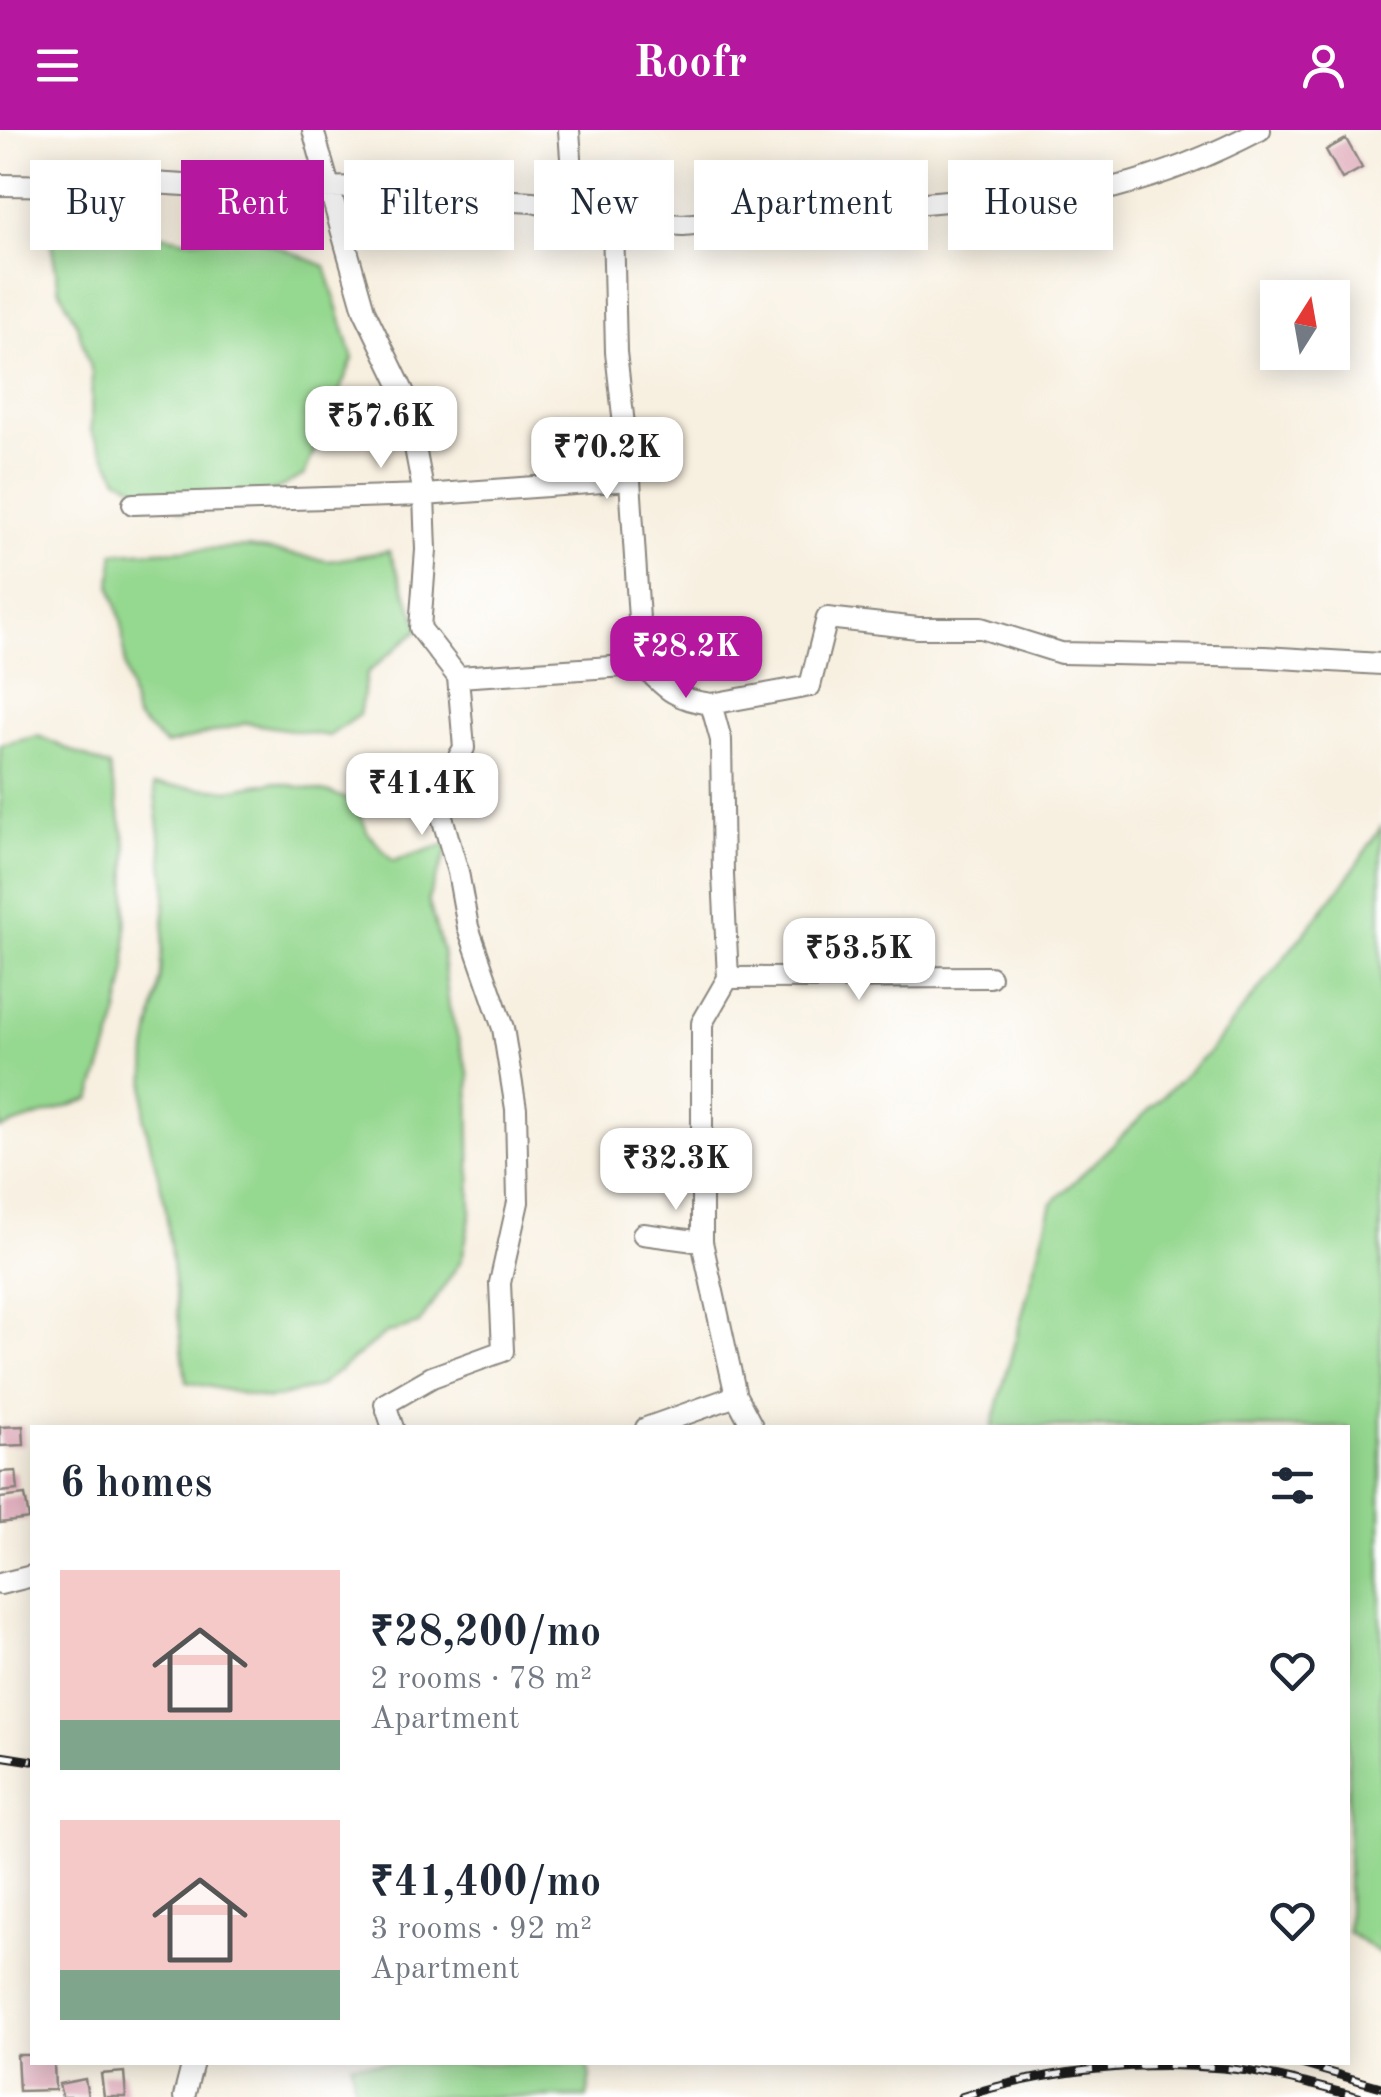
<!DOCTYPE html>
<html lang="en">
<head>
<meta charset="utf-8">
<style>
	body { margin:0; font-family:"Old Standard TT",serif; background:#f6f6f7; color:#1f2937; height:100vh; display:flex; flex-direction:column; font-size:38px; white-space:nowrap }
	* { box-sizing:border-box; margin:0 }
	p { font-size:32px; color:#747a83 }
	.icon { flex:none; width:55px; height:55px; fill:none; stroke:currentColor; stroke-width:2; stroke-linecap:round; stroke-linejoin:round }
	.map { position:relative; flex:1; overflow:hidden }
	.panel { position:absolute; left:30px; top:1295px; width:1320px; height:640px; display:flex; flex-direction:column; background:#fff; border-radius:0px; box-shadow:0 5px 25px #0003 }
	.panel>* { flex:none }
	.banner { position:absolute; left:30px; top:30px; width:1322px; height:90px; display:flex; gap:20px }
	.needle { width:65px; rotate:11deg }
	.buttons { position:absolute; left:1260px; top:150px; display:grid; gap:20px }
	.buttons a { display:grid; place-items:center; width:90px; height:90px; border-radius:0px; background:#fff; box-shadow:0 5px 25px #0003; font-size:50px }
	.price { position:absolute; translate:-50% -85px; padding:0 22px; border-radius:20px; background:#fff; color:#222; font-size:32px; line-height:65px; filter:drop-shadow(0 2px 5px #0008) }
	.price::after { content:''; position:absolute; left:50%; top:60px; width:30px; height:22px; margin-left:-15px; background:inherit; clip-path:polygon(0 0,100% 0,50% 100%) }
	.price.selected { background:#b5179e; color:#fff }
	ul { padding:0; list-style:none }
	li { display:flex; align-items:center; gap:30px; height:250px; padding:0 30px }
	li span { display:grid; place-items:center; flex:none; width:280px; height:200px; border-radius:0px; color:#555 }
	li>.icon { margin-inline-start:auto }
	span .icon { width:120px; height:120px; fill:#fffc; stroke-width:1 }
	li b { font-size:42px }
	h2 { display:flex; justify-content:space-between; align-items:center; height:120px; padding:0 30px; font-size:42px }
	.tag { padding:0 35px; border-radius:0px; background:#fff; box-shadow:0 5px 25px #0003; font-size:35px; line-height:90px }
	.tag.selected { background:#b5179e; color:#fff }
	header { display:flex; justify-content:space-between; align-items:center; height:130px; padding:0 30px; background:#b5179e; color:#fff; font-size:45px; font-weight:800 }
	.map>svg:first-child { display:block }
</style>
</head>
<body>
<header><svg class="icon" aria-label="menu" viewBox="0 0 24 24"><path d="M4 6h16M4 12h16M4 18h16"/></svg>Roofr<svg class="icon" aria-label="person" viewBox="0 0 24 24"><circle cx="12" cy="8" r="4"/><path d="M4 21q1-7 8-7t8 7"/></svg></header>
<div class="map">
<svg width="1381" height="1967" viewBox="0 0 1381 1967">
	<rect width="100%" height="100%" fill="#fff"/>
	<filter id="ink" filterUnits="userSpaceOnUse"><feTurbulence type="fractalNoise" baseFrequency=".01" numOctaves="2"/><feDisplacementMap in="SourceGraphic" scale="20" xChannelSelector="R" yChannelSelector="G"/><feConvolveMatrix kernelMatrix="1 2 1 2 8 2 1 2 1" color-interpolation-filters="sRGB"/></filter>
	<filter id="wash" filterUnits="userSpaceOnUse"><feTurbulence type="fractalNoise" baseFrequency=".0048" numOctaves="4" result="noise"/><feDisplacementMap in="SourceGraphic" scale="40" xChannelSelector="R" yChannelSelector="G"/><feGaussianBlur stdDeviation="2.25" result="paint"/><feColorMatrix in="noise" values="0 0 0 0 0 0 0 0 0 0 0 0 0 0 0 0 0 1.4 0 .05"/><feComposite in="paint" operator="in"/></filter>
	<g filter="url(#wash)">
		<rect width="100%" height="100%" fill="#f7efdf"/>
		<!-- green -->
		<path fill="#95d890" stroke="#587a56" stroke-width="2.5" d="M 115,96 L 187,110 L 251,106 L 325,136 L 353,229 L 304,345 L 242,377 L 182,381 L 118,348 L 91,301 L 92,243 L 77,195 L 59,158 L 49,100 Z
			M 249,417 L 329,431 L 389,421 L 420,498 L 367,543 L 359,585 L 329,606 L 247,593 L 166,615 L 136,588 L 125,537 L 122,494 L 111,456 L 114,423 Z
			M 38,606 L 109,637 L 127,718 L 126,843 L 116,893 L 91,969 L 0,999 L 0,615 Z
			M 274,652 L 331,663 L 355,672 L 368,703 L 393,731 L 450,713 L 428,769 L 442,820 L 449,877 L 469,945 L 471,1084 L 462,1129 L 419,1194 L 385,1204 L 318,1257 L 269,1269 L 186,1252 L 165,1073 L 144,989 L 147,920 L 161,845 L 166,757 L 154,655 L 228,660 Z
			M 1381,697 L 1381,1824 L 1348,1802 L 1348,1298 L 992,1297 L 1052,1073 L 1208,923 L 1347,749 Z
			M 351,1933 L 586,1933 L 591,1947 L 587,1967 L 356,1967 Z"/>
		<g id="blocks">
			<!-- building -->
			<path fill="#dfacbb" d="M 1346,9 L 1362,38 L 1342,49 L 1326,20 Z
				M 23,1296 L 24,1315 L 0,1316 L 0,1297 Z
				M 16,1341 L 18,1360 L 0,1362 L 0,1342 Z
				M 25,1365 L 29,1389 L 0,1393 L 0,1368 Z
				M 17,1925 L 32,1925 L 32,1932 L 54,1932 L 55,1960 L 19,1961 Z
				M 124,1942 L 126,1967 L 104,1967 L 101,1944 Z
				M 85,1949 L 88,1967 L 62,1967 L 59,1954 Z"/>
		</g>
	</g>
	<g filter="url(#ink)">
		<use href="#blocks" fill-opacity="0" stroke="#8a867e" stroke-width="2.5"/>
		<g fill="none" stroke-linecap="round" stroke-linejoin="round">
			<!-- street casing -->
			<g stroke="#8a867e" stroke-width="24">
				<path id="street" d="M 313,0 L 364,180 L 405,265 L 424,365 L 426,420 L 420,498 L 458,547 L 464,618 L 436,666 L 458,742 L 468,797 L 503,898 L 516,979 L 518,1072 L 500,1153 L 503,1221 L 432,1247 L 385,1274 L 393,1298
					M 569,0 L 575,84
					M 0,55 L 81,56 L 119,51 L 234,58 L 395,57 L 459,68 L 533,72 L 613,91 L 683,95 L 958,70 C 1061,82 1169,48 1260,0
					M 613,91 L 616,222 L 630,350 L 642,535 C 666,559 676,570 711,574
					M 133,374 L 424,365 L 630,350
					M 458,547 L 642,535
					M 728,848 L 990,847
					M 643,1104 L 702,1112
					M 736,1266 L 753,1298
					M 646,1298 L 736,1266 L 702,1112 L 702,893 L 728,848 L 723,745 L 721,610 L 711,574 L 810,556 L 827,488 L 918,498 L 981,498 L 1061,523 L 1264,527 L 1381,534
					M 0,1454 L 32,1446
					M 184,1967 L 193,1932"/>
			</g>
			<!-- street -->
			<use href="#street" stroke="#fff" stroke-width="20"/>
			<!-- rail casing -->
			<g stroke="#1c1c1c" stroke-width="9">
				<path id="rail" d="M 0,1626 L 32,1631
					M 1294,1932 L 1381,1957
					M 961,1967 C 1044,1941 1135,1930 1222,1938 C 1269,1942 1314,1956 1359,1967"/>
			</g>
			<!-- rail -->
			<use href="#rail" stroke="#fff" stroke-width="5" stroke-dasharray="15" stroke-linecap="butt"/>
		</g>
	</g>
</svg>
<div class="buttons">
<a><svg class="needle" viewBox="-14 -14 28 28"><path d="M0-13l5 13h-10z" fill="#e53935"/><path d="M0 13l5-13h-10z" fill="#747a83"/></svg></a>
</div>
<b class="price" style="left:381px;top:341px">₹57.6K</b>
<b class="price" style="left:607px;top:372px">₹70.2K</b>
<b class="price selected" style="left:686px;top:571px">₹28.2K</b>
<b class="price" style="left:422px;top:708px">₹41.4K</b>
<b class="price" style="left:859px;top:873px">₹53.5K</b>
<b class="price" style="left:676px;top:1083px">₹32.3K</b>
<div class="banner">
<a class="tag">Buy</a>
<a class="tag selected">Rent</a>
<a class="tag">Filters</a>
<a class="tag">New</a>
<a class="tag">Apartment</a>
<a class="tag">House</a>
</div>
<section class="panel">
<h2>6 homes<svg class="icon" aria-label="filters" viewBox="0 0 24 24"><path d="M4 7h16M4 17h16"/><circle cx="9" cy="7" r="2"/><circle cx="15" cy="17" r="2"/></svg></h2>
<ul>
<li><span style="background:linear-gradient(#f6c9c9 75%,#7fa58c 0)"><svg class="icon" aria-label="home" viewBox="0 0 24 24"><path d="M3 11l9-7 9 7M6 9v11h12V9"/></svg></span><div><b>₹28,200/mo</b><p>2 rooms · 78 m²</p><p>Apartment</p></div><svg class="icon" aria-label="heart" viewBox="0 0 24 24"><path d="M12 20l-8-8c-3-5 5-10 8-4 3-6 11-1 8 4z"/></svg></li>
<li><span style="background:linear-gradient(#f6c9c9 75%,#7fa58c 0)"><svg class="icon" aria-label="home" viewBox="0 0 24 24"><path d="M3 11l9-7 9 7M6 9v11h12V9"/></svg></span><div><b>₹41,400/mo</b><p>3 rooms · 92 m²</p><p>Apartment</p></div><svg class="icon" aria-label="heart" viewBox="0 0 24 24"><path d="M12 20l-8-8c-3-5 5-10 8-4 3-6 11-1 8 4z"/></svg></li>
</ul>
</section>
</div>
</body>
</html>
